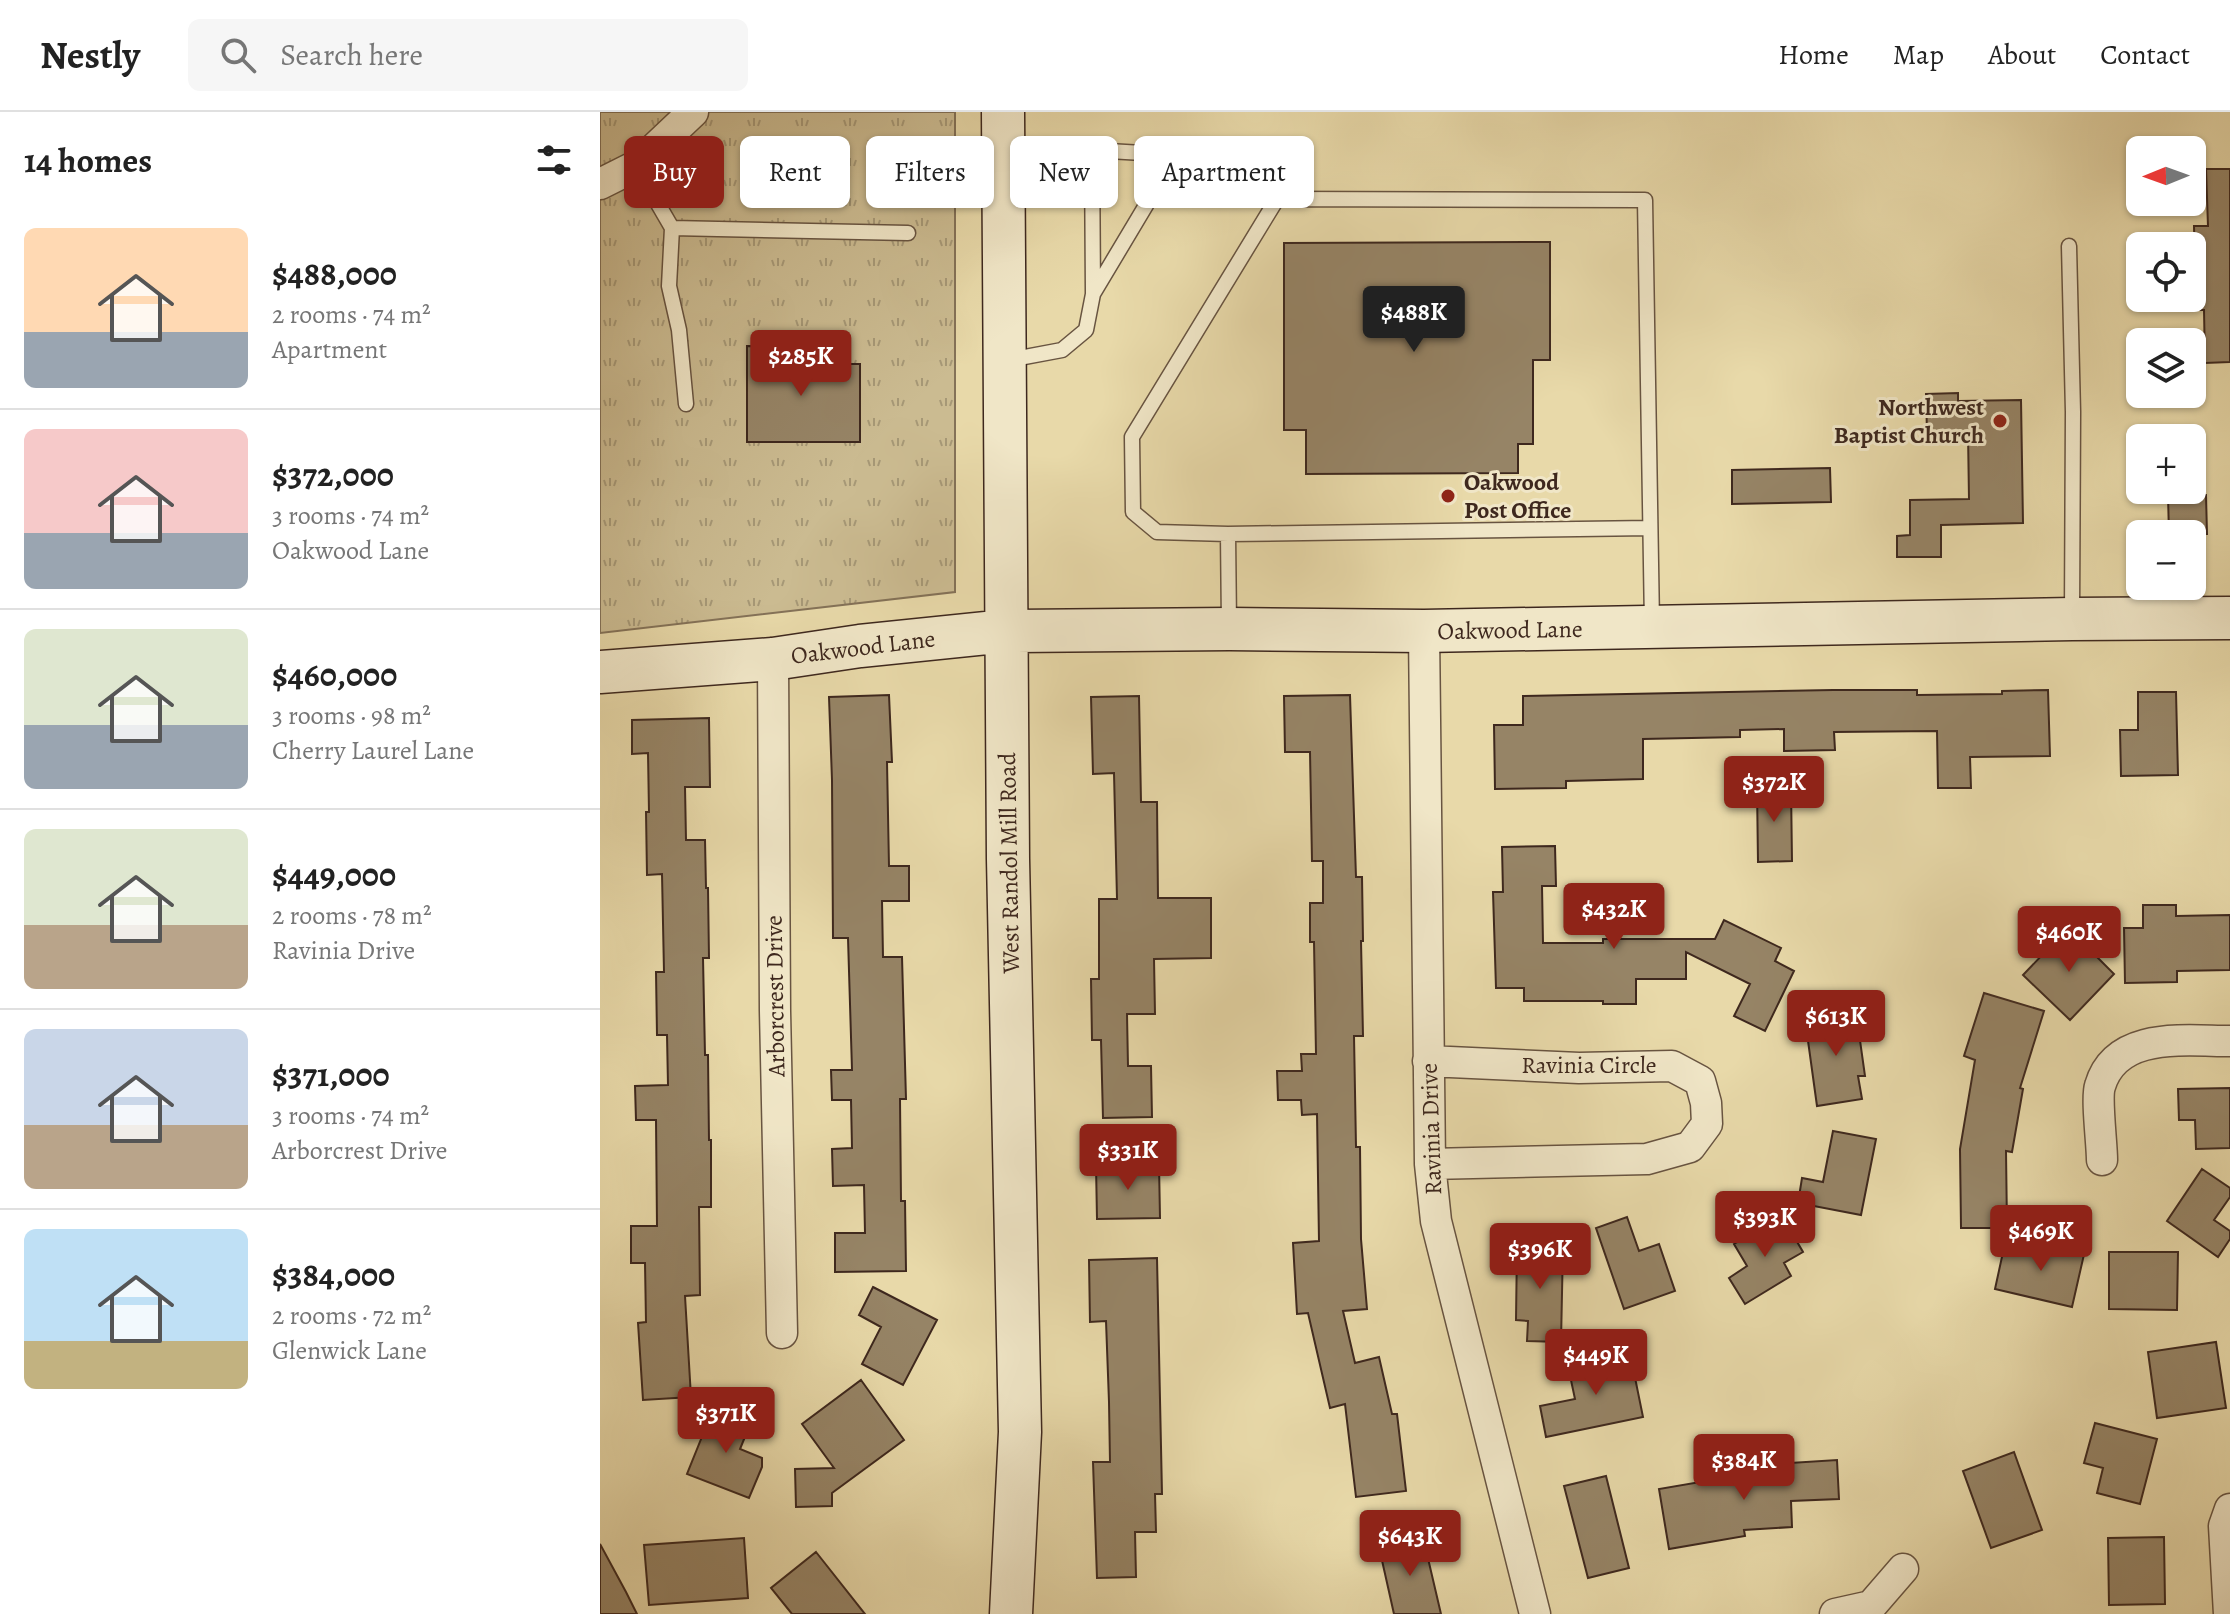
<!DOCTYPE html>
<html lang="en">
<head>
<meta charset="utf-8">
<style>
	body { margin:0; font-family:Alegreya,serif; background:#f6f6f6; color:#222; height:100vh; display:flex; flex-direction:column; font-size:30px; white-space:nowrap }
	* { box-sizing:border-box; margin:0 }
	p { font-size:26px; color:#767676 }
	.icon { flex:none; width:44px; height:44px; fill:none; stroke:currentColor; stroke-width:2; stroke-linecap:round; stroke-linejoin:round }
	.map { position:relative; flex:1; overflow:hidden }
	.details { display:flex; flex-direction:column; background:#fff; width:600px }
	.details>* { flex:none }
	.banner { position:absolute; left:24px; top:24px; width:760px; height:72px; display:flex; gap:16px }
	.needle { width:52px; rotate:269deg }
	.controls { position:absolute; left:1526px; top:24px; display:grid; gap:16px }
	.controls a { display:grid; place-items:center; width:80px; height:80px; border-radius:12px; background:#fff; box-shadow:0 2px 6px #0004; font-size:40px }
	.price { position:absolute; translate:-50% -68px; padding:0 18px; border-radius:8px; background:#8f2418; color:#fff; font-size:26px; line-height:52px; filter:drop-shadow(0 2px 4px #0008) }
	.price::after { content:''; position:absolute; left:50%; top:48px; width:24px; height:18px; margin-left:-12px; background:inherit; clip-path:polygon(0 0,100% 0,50% 100%) }
	.price.active { background:#222; color:#fff }
	ul { padding:0; list-style:none }
	li { display:flex; align-items:center; gap:24px; height:200px; padding:0 24px }
	li+li { border-top:2px solid #e0e0e0 }
	li span { display:grid; place-items:center; flex:none; width:224px; height:160px; border-radius:12px; color:#555 }
	li>.icon { margin-inline-start:auto }
	span .icon { width:96px; height:96px; fill:#fffc; stroke-width:1 }
	li b { font-size:34px }
	h2 { display:flex; justify-content:space-between; align-items:center; height:96px; padding:0 24px; font-size:34px }
	.pill { padding:0 28px; border-radius:12px; background:#fff; box-shadow:0 2px 6px #0004; font-size:28px; line-height:72px }
	.pill.active { background:#8f2418; color:#fff }
	header { display:flex; align-items:center; gap:48px; box-sizing:border-box; height:112px; padding:0 40px; background:#fff; border-bottom:2px solid #e0e0e0 }
	header strong { font-size:38px }
	nav { display:flex; gap:44px; margin-inline-start:auto; font-size:28px }
	.search { width:560px; height:72px; background:#f6f6f6; display:flex; align-items:center; gap:20px; box-sizing:border-box; padding:0 28px; border-radius:12px; color:#767676; font-size:30px }
	main { display:flex; flex:1; min-height:0 }
	.map>svg:first-child { display:block }
</style>
</head>
<body>
<header>
<strong>Nestly</strong>
<div class="search"><svg class="icon" aria-label="search" viewBox="0 0 24 24"><circle cx="10" cy="10" r="6"/><path d="M15 15l6 6"/></svg>Search here</div>
<nav><a>Home</a><a>Map</a><a>About</a><a>Contact</a></nav>
</header>
<main>
<section class="details">
<h2>14 homes<svg class="icon" aria-label="filters" viewBox="0 0 24 24"><path d="M4 7h16M4 17h16"/><circle cx="9" cy="7" r="2"/><circle cx="15" cy="17" r="2"/></svg></h2>
<ul>
<li><span style="background:linear-gradient(#ffd9b3 65%,#9aa5b1 0)"><svg class="icon" aria-label="home" viewBox="0 0 24 24"><path d="M3 11l9-7 9 7M6 9v11h12V9"/></svg></span><div><b>$488,000</b><p>2 rooms · 74 m²</p><p>Apartment</p></div></li>
<li><span style="background:linear-gradient(#f6c9c9 65%,#9aa5b1 0)"><svg class="icon" aria-label="home" viewBox="0 0 24 24"><path d="M3 11l9-7 9 7M6 9v11h12V9"/></svg></span><div><b>$372,000</b><p>3 rooms · 74 m²</p><p>Oakwood Lane</p></div></li>
<li><span style="background:linear-gradient(#dfe7d0 60%,#9aa5b1 0)"><svg class="icon" aria-label="home" viewBox="0 0 24 24"><path d="M3 11l9-7 9 7M6 9v11h12V9"/></svg></span><div><b>$460,000</b><p>3 rooms · 98 m²</p><p>Cherry Laurel Lane</p></div></li>
<li><span style="background:linear-gradient(#dfe7d0 60%,#b9a48a 0)"><svg class="icon" aria-label="home" viewBox="0 0 24 24"><path d="M3 11l9-7 9 7M6 9v11h12V9"/></svg></span><div><b>$449,000</b><p>2 rooms · 78 m²</p><p>Ravinia Drive</p></div></li>
<li><span style="background:linear-gradient(#c9d6e8 60%,#b9a48a 0)"><svg class="icon" aria-label="home" viewBox="0 0 24 24"><path d="M3 11l9-7 9 7M6 9v11h12V9"/></svg></span><div><b>$371,000</b><p>3 rooms · 74 m²</p><p>Arborcrest Drive</p></div></li>
<li><span style="background:linear-gradient(#bfe0f5 70%,#c2b280 0)"><svg class="icon" aria-label="home" viewBox="0 0 24 24"><path d="M3 11l9-7 9 7M6 9v11h12V9"/></svg></span><div><b>$384,000</b><p>2 rooms · 72 m²</p><p>Glenwick Lane</p></div></li>
</ul>
</section>
<div class="map">
<svg width="1630" height="1502" viewBox="0 0 1630 1502">
	<defs>
		<pattern id="grass-tufts" width="24" height="20" patternUnits="userSpaceOnUse" patternTransform="scale(2)"><rect width="24" height="20" fill="#cbbb91"/><path d="M3 7l-1-3M5 7V3M7 7l1-3M15 17l-1-3M17 17v-4M19 17l1-3" fill="none" stroke="#a69876"/></pattern>
	</defs>
	<rect width="100%" height="100%" fill="#e8d9a9"/>
	<filter id="stains"><feTurbulence type="fractalNoise" baseFrequency=".0025" numOctaves="4"/><feColorMatrix values="0 0 0 0 .2 0 0 0 0 .09 0 0 0 0 .02 0 0 0 .5 -.17"/></filter>
	<radialGradient id="worn" r=".72"><stop offset=".6" stop-color="#630" stop-opacity="0"/><stop offset="1" stop-color="#630" stop-opacity=".3"/></radialGradient>
	<!-- grass -->
	<path fill="url(#grass-tufts)" stroke="#847258" stroke-width="2" d="M 0,0 L 355,0 L 355,480 L 0,521 Z"/>
	<!-- building -->
	<path fill="#968466" stroke="#3e281e" stroke-width="2" d="M 1606,57 L 1630,57 L 1630,250 L 1605,251 L 1604,198 L 1596,198 L 1594,114 L 1608,114 Z
		M 950,130 L 950,248 L 933,248 L 933,332 L 918,332 L 918,361 L 706,362 L 706,318 L 684,318 L 684,131 Z
		M 147,234 L 209,235 L 209,252 L 260,252 L 260,330 L 147,330 Z
		M 1358,281 L 1358,289 L 1421,288 L 1423,411 L 1341,413 L 1341,445 L 1297,445 L 1297,424 L 1310,423 L 1310,388 L 1369,387 L 1368,321 L 1327,321 L 1326,282 Z
		M 1230,356 L 1231,390 L 1132,392 L 1132,358 Z
		M 1606,383 L 1607,422 L 1569,422 L 1568,384 Z
		M 1233,578 L 1317,578 L 1317,583 L 1402,582 L 1402,579 L 1448,578 L 1450,644 L 1370,645 L 1371,676 L 1338,676 L 1337,619 L 1234,620 L 1235,638 L 1184,639 L 1184,617 L 1140,618 L 1140,625 L 1043,627 L 1043,667 L 966,669 L 966,676 L 895,677 L 894,613 L 923,613 L 923,584 Z
		M 1538,580 L 1576,580 L 1578,663 L 1521,664 L 1520,618 L 1538,618 Z
		M 289,583 L 292,650 L 287,650 L 289,754 L 309,754 L 309,789 L 282,789 L 283,845 L 302,845 L 306,987 L 300,987 L 301,1089 L 305,1089 L 306,1159 L 235,1160 L 235,1121 L 265,1121 L 264,1073 L 233,1074 L 232,1037 L 252,1036 L 251,988 L 232,988 L 231,958 L 252,958 L 248,826 L 233,826 L 232,668 L 229,585 Z
		M 750,583 L 756,765 L 762,765 L 763,829 L 761,829 L 763,924 L 754,924 L 756,1035 L 760,1035 L 761,1127 L 767,1197 L 743,1199 L 755,1251 L 779,1245 L 792,1302 L 797,1302 L 806,1379 L 756,1385 L 745,1292 L 730,1296 L 708,1201 L 697,1202 L 693,1131 L 719,1129 L 717,1002 L 702,1003 L 701,988 L 678,988 L 677,959 L 702,959 L 701,942 L 716,942 L 714,830 L 710,830 L 710,791 L 723,791 L 723,749 L 712,749 L 710,640 L 685,640 L 684,584 Z
		M 539,584 L 541,690 L 557,690 L 558,786 L 611,786 L 611,846 L 554,847 L 555,902 L 527,902 L 528,954 L 551,954 L 552,1005 L 503,1006 L 501,928 L 492,928 L 491,867 L 499,867 L 499,787 L 517,787 L 514,661 L 493,662 L 491,585 Z
		M 109,606 L 110,675 L 85,675 L 86,728 L 105,728 L 106,776 L 108,776 L 109,846 L 103,846 L 105,943 L 108,943 L 109,1028 L 111,1028 L 111,1095 L 99,1095 L 100,1183 L 85,1184 L 91,1285 L 43,1288 L 38,1211 L 46,1210 L 45,1151 L 31,1151 L 31,1114 L 57,1114 L 56,1008 L 36,1008 L 35,974 L 68,973 L 67,923 L 57,923 L 56,860 L 64,860 L 62,762 L 47,763 L 46,700 L 49,700 L 48,641 L 32,642 L 32,608 Z
		M 1157,675 L 1191,675 L 1192,749 L 1158,750 Z
		M 955,734 L 956,774 L 942,774 L 943,831 L 1003,831 L 1003,827 L 1115,827 L 1124,808 L 1181,836 L 1175,849 L 1194,859 L 1165,919 L 1134,904 L 1150,872 L 1086,840 L 1086,867 L 1036,867 L 1036,892 L 1003,892 L 1003,889 L 924,889 L 924,876 L 896,876 L 893,780 L 903,780 L 902,735 Z
		M 1543,793 L 1576,793 L 1576,804 L 1630,803 L 1630,858 L 1577,859 L 1577,870 L 1525,871 L 1524,816 L 1543,816 Z
		M 1468,816 L 1514,862 L 1470,908 L 1423,863 Z
		M 1384,881 L 1444,899 L 1420,976 L 1423,977 L 1412,1040 L 1406,1039 L 1407,1116 L 1361,1116 L 1360,1037 L 1375,948 L 1364,944 Z
		M 1256,900 L 1265,964 L 1258,964 L 1262,987 L 1217,994 L 1205,907 Z
		M 1630,976 L 1630,1036 L 1596,1037 L 1595,1008 L 1579,1008 L 1578,977 Z
		M 1233,1019 L 1276,1027 L 1261,1103 L 1198,1091 L 1202,1066 L 1223,1070 Z
		M 559,1052 L 560,1106 L 497,1107 L 496,1053 Z
		M 1602,1057 L 1630,1076 L 1630,1085 L 1614,1108 L 1630,1119 L 1630,1127 L 1618,1145 L 1567,1109 Z
		M 1182,1104 L 1203,1140 L 1184,1151 L 1191,1164 L 1145,1192 L 1129,1166 L 1147,1154 L 1134,1132 Z
		M 1027,1105 L 1039,1139 L 1059,1132 L 1075,1179 L 1024,1197 L 996,1116 Z
		M 1450,1130 L 1485,1138 L 1472,1195 L 1395,1177 L 1405,1131 L 1448,1141 Z
		M 917,1133 L 963,1133 L 961,1230 L 927,1229 L 928,1209 L 916,1208 Z
		M 1509,1140 L 1578,1140 L 1577,1198 L 1509,1197 Z
		M 557,1146 L 562,1382 L 555,1382 L 556,1420 L 535,1420 L 536,1465 L 497,1466 L 493,1350 L 510,1350 L 509,1290 L 506,1209 L 490,1210 L 489,1148 Z
		M 273,1175 L 337,1208 L 303,1273 L 262,1252 L 281,1215 L 259,1203 Z
		M 1616,1230 L 1626,1296 L 1557,1306 L 1548,1240 Z
		M 1030,1241 L 1043,1305 L 946,1325 L 940,1294 L 975,1287 L 968,1254 Z
		M 261,1268 L 304,1328 L 232,1381 L 232,1394 L 196,1395 L 195,1357 L 234,1356 L 202,1312 Z
		M 114,1295 L 151,1310 L 140,1337 L 162,1346 L 162,1355 L 149,1386 L 87,1362 Z
		M 1495,1311 L 1557,1327 L 1540,1392 L 1497,1381 L 1503,1356 L 1484,1351 Z
		M 1414,1340 L 1442,1418 L 1391,1436 L 1363,1359 Z
		M 1237,1348 L 1239,1387 L 1191,1389 L 1192,1415 L 1144,1418 L 1145,1424 L 1069,1437 L 1059,1377 L 1159,1360 L 1158,1353 Z
		M 1006,1364 L 1029,1456 L 988,1466 L 964,1374 Z
		M 823,1425 L 841,1502 L 794,1502 L 779,1435 Z
		M 1564,1425 L 1565,1492 L 1509,1493 L 1508,1426 Z
		M 144,1426 L 148,1486 L 49,1493 L 44,1433 Z
		M 0,1432 L 26,1480 L 37,1502 L 0,1502 Z
		M 216,1440 L 265,1502 L 192,1502 L 171,1476 Z"/>
	<g fill="none" stroke-linecap="round" stroke-linejoin="round">
		<!-- lane casing -->
		<g stroke="#685441" stroke-width="17">
			<path id="lane" d="M 36,54 L 72,116 L 308,121
				M 72,116 L 69,174 L 79,218 L 86,292
				M 1469,134 L 1473,300 L 1472,502
				M 409,248 L 462,238 L 486,218 L 493,182 L 492,38 L 576,43 L 493,182
				M 628,422 L 1050,416
				M 629,513 L 628,422 L 557,420 L 533,400 L 532,325 L 677,87 L 1045,88 L 1052,512"/>
		</g>
		<!-- street casing -->
		<g stroke="#685441" stroke-width="33">
			<path id="street" d="M 0,72 L 36,54 L 93,0
				M 824,519 L 830,1052 L 836,1109 L 935,1502
				M 173,547 L 175,899 L 182,1221
				M 828,949 L 979,956 L 1072,954 L 1100,969 L 1106,991 L 1107,1012 L 1090,1035 L 1047,1047 L 830,1052
				M 1502,1048 C 1502,1032 1496,986 1500,974 C 1516,919 1585,929 1630,929
				M 1235,1502 L 1271,1494 L 1303,1457
				M 1629,1502 L 1624,1414 L 1630,1397"/>
		</g>
		<!-- secondary casing -->
		<g stroke="#3e281e" stroke-width="45">
			<path id="secondary" d="M 403,0 L 408,747 L 420,1320 L 411,1502
				M 0,560 L 173,547 L 260,534 L 406,519 L 629,517 L 824,519 L 1472,507 L 1630,506"/>
		</g>
		<!-- lane -->
		<use href="#lane" stroke="#f0e6c7" stroke-width="14"/>
		<!-- street -->
		<use href="#street" stroke="#f0e6c7" stroke-width="30"/>
		<!-- secondary -->
		<use href="#secondary" stroke="#f0e6c7" stroke-width="42"/>
	</g>
	<!-- markers -->
	<g fill="#8f2418" stroke="#f0e6c7" stroke-width="3">
		<circle cx="1400" cy="309" r="8"/>
		<circle cx="848" cy="384" r="8"/>
	</g>
	<g text-anchor="middle" stroke-width="6" stroke-linejoin="round" paint-order="stroke">
		<!-- poi labels -->
		<g font-size="24" font-weight="bold" fill="#3e281e" stroke="#f0e6c7" text-anchor="end">
			<text x="1384" y="303">Northwest<tspan x="1384" dy="28">Baptist Church</tspan></text>
			<text x="864" y="378" text-anchor="start">Oakwood<tspan x="864" dy="28">Post Office</tspan></text>
		</g>
		<!-- street labels -->
		<g font-size="24" fill="#3e281e" stroke="#f0e6c7">
			<text transform="translate(910 518) rotate(-1)" y="8">Oakwood Lane</text>
			<text transform="translate(263 535) rotate(-7)" y="8">Oakwood Lane</text>
			<text transform="translate(409 751) rotate(-91)" y="8">West Randol Mill Road</text>
			<text transform="translate(175 884) rotate(-91)" y="8">Arborcrest Drive</text>
			<text x="989" y="961">Ravinia Circle</text>
			<text transform="translate(831 1017) rotate(-92)" y="8">Ravinia Drive</text>
		</g>
	</g>
	<rect width="100%" height="100%" filter="url(#stains)"/>
	<rect width="100%" height="100%" fill="url(#worn)"/>
</svg>
<div class="controls">
<a><svg class="needle" viewBox="-14 -14 28 28"><path d="M0-13l5 13h-10z" fill="#e53935"/><path d="M0 13l5-13h-10z" fill="#767676"/></svg></a>
<a><svg class="icon" aria-label="locate" viewBox="0 0 24 24"><circle cx="12" cy="12" r="6"/><path d="M12 2v4M12 18v4M2 12h4M18 12h4"/></svg></a>
<a><svg class="icon" aria-label="layers" viewBox="0 0 24 24"><path d="M12 4l9 5-9 5-9-5zM3 14l9 5 9-5"/></svg></a>
<a>+</a>
<a>−</a>
</div>
<b class="price active" style="left:814px;top:242px">$488K</b>
<b class="price" style="left:201px;top:286px">$285K</b>
<b class="price" style="left:1174px;top:712px">$372K</b>
<b class="price" style="left:1014px;top:839px">$432K</b>
<b class="price" style="left:1469px;top:862px">$460K</b>
<b class="price" style="left:1236px;top:946px">$613K</b>
<b class="price" style="left:528px;top:1080px">$331K</b>
<b class="price" style="left:1165px;top:1147px">$393K</b>
<b class="price" style="left:1441px;top:1161px">$469K</b>
<b class="price" style="left:940px;top:1179px">$396K</b>
<b class="price" style="left:996px;top:1285px">$449K</b>
<b class="price" style="left:126px;top:1343px">$371K</b>
<b class="price" style="left:1144px;top:1390px">$384K</b>
<b class="price" style="left:810px;top:1466px">$643K</b>
<div class="banner">
<a class="pill active">Buy</a>
<a class="pill">Rent</a>
<a class="pill">Filters</a>
<a class="pill">New</a>
<a class="pill">Apartment</a>
</div>
</div>
</main>
</body>
</html>
